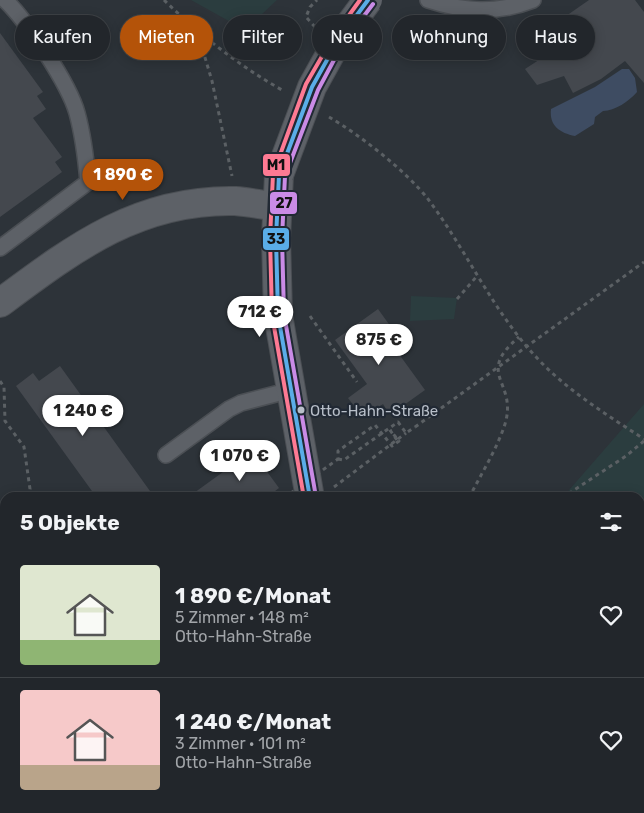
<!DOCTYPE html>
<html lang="de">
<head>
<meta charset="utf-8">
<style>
	body { margin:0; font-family:Rubik,sans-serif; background:#2a2e33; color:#f1f3f6; height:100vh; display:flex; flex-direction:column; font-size:19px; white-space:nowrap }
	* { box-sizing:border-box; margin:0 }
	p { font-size:16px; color:#a2a5a9 }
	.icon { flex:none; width:28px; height:28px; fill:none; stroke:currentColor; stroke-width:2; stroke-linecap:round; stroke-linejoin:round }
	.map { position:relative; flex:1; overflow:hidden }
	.drawer { position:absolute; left:0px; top:492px; width:645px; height:321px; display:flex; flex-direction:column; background:#22262b; border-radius:15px 15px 0 0; box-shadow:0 2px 12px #0003,0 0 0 1px #3f4347 }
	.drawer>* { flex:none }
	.guide { position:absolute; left:15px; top:15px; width:615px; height:45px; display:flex; gap:10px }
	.price { position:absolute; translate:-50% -42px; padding:0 11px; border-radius:18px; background:#fff; color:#222; font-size:16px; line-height:32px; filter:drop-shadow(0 1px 2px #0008) }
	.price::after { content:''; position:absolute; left:50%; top:30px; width:15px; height:11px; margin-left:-8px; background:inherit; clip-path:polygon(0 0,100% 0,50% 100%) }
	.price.on { background:#b45309; color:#fff }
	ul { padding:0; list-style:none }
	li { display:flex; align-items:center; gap:15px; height:125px; padding:0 20px }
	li+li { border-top:1px solid #3f4347 }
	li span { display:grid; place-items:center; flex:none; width:140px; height:100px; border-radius:5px; color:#555 }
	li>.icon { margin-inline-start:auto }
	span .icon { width:60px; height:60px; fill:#fffc; stroke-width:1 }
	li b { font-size:21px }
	h2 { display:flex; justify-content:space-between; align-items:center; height:60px; padding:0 20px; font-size:21px }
	.pill { padding:0 18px; border-radius:22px; background:#22262b; box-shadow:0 2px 12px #0003,0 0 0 1px #3f4347; font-size:18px; line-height:45px }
	.pill.on { background:#b45309; color:#fff }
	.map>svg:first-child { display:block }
</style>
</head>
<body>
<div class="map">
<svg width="644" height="813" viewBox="0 0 644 813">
	<rect width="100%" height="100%" fill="#2d3339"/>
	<!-- green -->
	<path fill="#2b3d3f" d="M 191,0 L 277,0 L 245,30 Z
		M 411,296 L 457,298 L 454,319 L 410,321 Z
		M 644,404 L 644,650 L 640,644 L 640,498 L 563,497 Z"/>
	<!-- water -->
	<path fill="#3e4c62" d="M 622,69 L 629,69 L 635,78 L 637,92 C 629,101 615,111 603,111 L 595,117 L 594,124 L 575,136 C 560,133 549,126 551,109 L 595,87 Z"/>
	<!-- building -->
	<path fill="#44484e" d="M 589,0 L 635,0 L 644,12 L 644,83 L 625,61 L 601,79 L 573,93 L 564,76 L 537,85 L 525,69 L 545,56 L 533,39 Z
		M 0,33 L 43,92 L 37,96 L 46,109 L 33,118 L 62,157 L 55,162 L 62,172 L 0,217 Z
		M 378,309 L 404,345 L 396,350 L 425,390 L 390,415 L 383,404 L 363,418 L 348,398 L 367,384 L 335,340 Z
		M 60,366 L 155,498 L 97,498 L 16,386 L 33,373 L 39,381 Z
		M 252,451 L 279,488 L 266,498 L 187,498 Z"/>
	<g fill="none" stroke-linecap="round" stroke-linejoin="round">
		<!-- service casing -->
		<g stroke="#4b4f54" stroke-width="18">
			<path id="service" d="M 428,0 C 464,12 497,14 533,0
				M 0,248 L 88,182 C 86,159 83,135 77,113 C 69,84 27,21 5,0
				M 166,455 L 229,409 L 241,403 L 291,390
				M 640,796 L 644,802"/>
		</g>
		<!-- minor casing -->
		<g stroke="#4b4f54" stroke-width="30">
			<path id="minor" d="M 279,175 L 276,238 L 278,315 L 310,498
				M 0,303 C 74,248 138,199 235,201 C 249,202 263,205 277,207
				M 229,813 L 234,809"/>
		</g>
		<!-- path -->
		<path stroke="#5b6064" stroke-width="3" stroke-dasharray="4 4" stroke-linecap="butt" d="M 164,0 C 200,35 238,65 282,90
			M 315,27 L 306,17 L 310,7 L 317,0
			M 198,34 L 212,81 L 232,176
			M 329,117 C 360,135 406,171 428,199 C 467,251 493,312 538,359 C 568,391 607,415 644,439
			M 457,299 L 477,276
			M 310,316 L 357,382
			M 0,381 L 4,387 L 5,421 L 24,447 L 30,489 L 25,498
			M 390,430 L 397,440
			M 338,459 L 344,460 L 398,422 L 406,433 L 415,427
			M 334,487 L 406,433
			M 469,498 C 481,474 497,449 505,424 C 518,381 474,375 519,337
			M 562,498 L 626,456 L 644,441
			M 0,519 L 5,526
			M 0,534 L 5,530
			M 0,552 L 5,560
			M 0,613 L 5,610
			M 0,650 L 5,657
			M 0,793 L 5,789
			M 550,809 L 555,813"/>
		<!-- service -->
		<use href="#service" stroke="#5d6167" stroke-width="15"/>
		<!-- minor -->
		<use href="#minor" stroke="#5d6167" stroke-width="28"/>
		<!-- minor-bridge casing -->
		<g stroke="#4b4f54" stroke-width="30" stroke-linecap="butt">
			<path id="minor-bridge" d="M 279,175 L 312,87 L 337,42 L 368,0"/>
		</g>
		<!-- path-bridge -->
		<path stroke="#5b6064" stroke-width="3" stroke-dasharray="4 4" stroke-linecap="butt" d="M 415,427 L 644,262
			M 284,498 L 338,459 L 338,451 L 375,425 L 392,446 L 399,441 L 390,430"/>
		<!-- minor-bridge -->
		<use href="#minor-bridge" stroke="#5d6167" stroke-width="28"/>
		<!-- bus-1 casing -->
		<g stroke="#212934" stroke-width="8">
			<path id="bus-1" d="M 310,498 L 278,315 L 276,238 L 279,175 L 312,87 L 337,42 L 368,0"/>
		</g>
		<!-- bus-2 casing -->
		<g stroke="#212934" stroke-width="8">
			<path id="bus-2" d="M 316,497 L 284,314 L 282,238 L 285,176 L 318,90 L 342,45 L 373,4"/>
		</g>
		<!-- bus-3 casing -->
		<g stroke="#212934" stroke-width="8">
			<path id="bus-3" d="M 304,498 L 272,315 L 270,238 L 273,174 L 306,84 L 332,39 L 360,0"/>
		</g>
		<!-- bus-1 -->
		<use href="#bus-1" stroke="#5aade8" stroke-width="4"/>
		<!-- bus-2 -->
		<use href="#bus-2" stroke="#ca8be6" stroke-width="4"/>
		<!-- bus-3 -->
		<use href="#bus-3" stroke="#fe7a93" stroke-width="4"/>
	</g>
	<!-- markers -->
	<circle fill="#b8bfc9" stroke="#212934" stroke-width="2" cx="301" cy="410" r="4.5"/>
	<g text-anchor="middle" stroke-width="4.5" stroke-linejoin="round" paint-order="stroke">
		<!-- bus labels -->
		<g font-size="15" fill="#b8bfc9" stroke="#212934" text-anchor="start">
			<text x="310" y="416">Otto-Hahn-Straße</text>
		</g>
	</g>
	<g stroke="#212934" stroke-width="2">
		<rect x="262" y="153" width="29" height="24" rx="5" fill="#fe7a93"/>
		<rect x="269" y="191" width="29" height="24" rx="5" fill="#ca8be6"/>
		<rect x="262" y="227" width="28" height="24" rx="5" fill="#5aade8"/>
	</g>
	<g font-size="14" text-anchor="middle" font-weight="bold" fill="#111">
		<text x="276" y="170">M1</text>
		<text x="284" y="208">27</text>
		<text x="276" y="244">33</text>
	</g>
</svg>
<b class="price on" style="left:123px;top:201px">1 890 €</b>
<b class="price" style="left:260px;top:338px">712 €</b>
<b class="price" style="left:379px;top:366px">875 €</b>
<b class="price" style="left:83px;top:437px">1 240 €</b>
<b class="price" style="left:240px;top:482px">1 070 €</b>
<div class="guide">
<a class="pill">Kaufen</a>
<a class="pill on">Mieten</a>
<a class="pill">Filter</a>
<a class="pill">Neu</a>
<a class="pill">Wohnung</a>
<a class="pill">Haus</a>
</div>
<section class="drawer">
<h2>5 Objekte<svg class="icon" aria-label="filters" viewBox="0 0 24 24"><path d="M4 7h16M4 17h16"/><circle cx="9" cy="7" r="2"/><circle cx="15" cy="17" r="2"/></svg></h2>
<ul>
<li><span style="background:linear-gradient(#dfe7d0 75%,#8fb573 0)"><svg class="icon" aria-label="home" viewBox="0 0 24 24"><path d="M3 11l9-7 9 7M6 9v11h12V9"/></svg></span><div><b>1 890 €/Monat</b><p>5 Zimmer · 148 m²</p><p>Otto-Hahn-Straße</p></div><svg class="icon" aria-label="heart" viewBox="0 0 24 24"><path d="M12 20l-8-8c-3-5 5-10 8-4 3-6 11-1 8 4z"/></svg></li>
<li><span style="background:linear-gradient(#f6c9c9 75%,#b9a48a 0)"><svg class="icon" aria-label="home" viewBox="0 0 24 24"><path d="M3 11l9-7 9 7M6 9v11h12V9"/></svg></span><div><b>1 240 €/Monat</b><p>3 Zimmer · 101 m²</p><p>Otto-Hahn-Straße</p></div><svg class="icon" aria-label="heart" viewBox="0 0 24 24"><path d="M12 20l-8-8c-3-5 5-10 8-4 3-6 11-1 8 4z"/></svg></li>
</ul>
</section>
</div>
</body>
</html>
